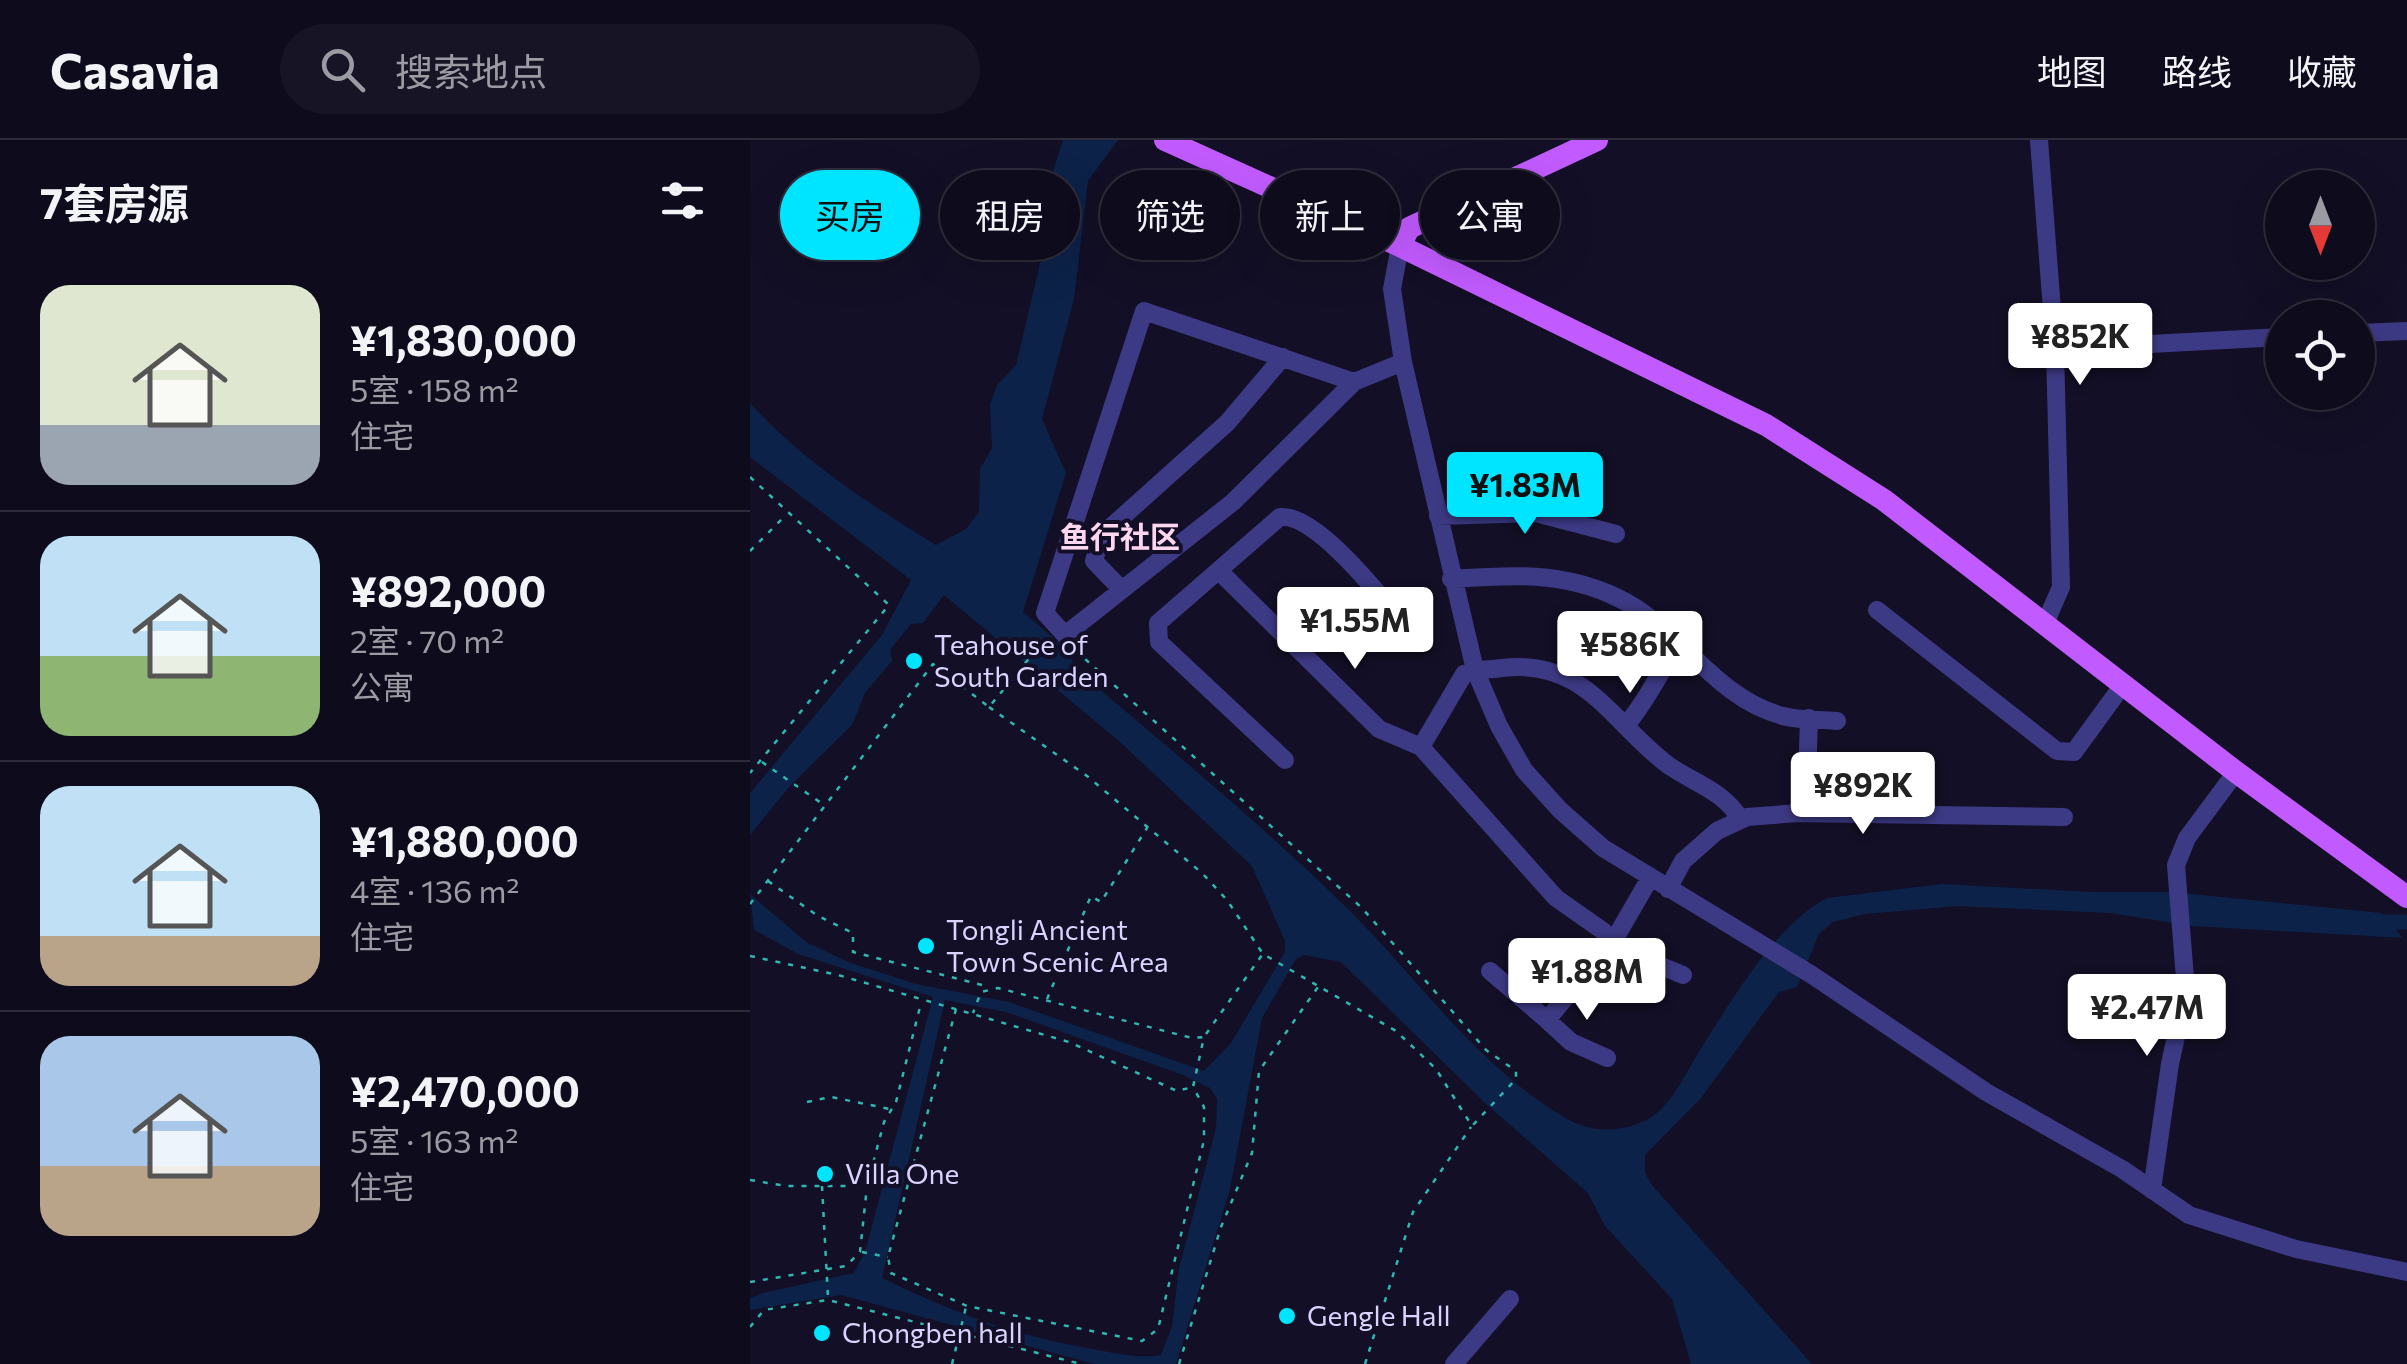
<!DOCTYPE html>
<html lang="zh">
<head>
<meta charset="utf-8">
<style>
	body { margin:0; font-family:Commissioner,"Noto Sans SC",sans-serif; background:#171425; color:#f1f3f6; height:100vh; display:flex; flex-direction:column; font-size:38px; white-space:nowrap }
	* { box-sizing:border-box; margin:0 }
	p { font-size:32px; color:#9b9ba3 }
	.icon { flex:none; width:55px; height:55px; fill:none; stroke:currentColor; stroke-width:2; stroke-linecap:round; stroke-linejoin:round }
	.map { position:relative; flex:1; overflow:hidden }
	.panel { display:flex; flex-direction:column; background:#0e0b1c; width:750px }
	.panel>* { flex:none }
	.top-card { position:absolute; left:30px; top:30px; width:950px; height:90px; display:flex; gap:20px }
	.needle { width:65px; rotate:180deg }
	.buttons { position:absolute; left:1515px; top:30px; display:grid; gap:20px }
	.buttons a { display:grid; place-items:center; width:110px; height:110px; border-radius:50%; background:#0e0b1c; box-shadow:0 10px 40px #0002,0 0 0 2px #2e2b3b; font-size:50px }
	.price { position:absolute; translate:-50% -85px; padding:0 22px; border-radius:10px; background:#fff; color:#222; font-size:32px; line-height:65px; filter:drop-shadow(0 2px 5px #0008) }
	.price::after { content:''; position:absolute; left:50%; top:60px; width:30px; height:22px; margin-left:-15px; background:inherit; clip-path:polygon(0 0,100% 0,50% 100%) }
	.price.selected { background:#00e5ff; color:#111 }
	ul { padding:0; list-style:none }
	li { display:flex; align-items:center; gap:30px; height:250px; padding:0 40px }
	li+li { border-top:2px solid #2e2b3b }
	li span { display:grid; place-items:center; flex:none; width:280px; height:200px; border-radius:30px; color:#555 }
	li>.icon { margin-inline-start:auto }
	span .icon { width:120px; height:120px; fill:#fffc; stroke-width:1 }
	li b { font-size:42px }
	h2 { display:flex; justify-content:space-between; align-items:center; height:120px; padding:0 40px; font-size:42px }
	.pill { padding:0 35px; border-radius:45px; background:#0e0b1c; box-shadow:0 10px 40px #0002,0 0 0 2px #2e2b3b; font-size:35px; line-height:90px }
	.pill.selected { background:#00e5ff; color:#111 }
	header { display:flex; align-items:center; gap:60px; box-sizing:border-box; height:140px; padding:0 50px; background:#0e0b1c; border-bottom:2px solid #2e2b3b }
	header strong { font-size:48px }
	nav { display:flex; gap:55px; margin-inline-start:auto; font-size:35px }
	.search { width:700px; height:90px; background:#171425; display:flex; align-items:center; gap:25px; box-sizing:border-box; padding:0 35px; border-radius:55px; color:#9b9ba3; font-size:38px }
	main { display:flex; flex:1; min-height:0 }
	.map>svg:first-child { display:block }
</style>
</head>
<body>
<header>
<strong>Casavia</strong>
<div class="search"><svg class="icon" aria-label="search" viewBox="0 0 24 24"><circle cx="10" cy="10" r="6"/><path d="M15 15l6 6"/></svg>搜索地点</div>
<nav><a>地图</a><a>路线</a><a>收藏</a></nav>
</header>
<main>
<section class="panel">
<h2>7套房源<svg class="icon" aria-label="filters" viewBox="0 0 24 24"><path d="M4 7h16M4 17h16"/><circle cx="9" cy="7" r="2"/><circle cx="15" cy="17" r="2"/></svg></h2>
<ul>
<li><span style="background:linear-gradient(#dfe7d0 70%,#9aa5b1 0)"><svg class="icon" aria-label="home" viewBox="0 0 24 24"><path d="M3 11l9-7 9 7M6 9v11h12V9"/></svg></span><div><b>¥1,830,000</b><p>5室 · 158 m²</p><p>住宅</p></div></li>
<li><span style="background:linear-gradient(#bfe0f5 60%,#8fb573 0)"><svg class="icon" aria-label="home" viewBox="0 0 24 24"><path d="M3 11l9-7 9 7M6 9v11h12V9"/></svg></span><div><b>¥892,000</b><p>2室 · 70 m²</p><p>公寓</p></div></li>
<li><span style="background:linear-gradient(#bfe0f5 75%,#b9a48a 0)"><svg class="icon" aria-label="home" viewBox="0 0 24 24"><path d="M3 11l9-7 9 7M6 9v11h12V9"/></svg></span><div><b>¥1,880,000</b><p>4室 · 136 m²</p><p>住宅</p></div></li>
<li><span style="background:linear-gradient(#a9c7e8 65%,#b9a48a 0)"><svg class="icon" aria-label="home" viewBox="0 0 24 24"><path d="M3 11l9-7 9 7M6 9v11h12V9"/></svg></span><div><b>¥2,470,000</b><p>5室 · 163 m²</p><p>住宅</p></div></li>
</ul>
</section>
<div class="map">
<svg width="1657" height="1224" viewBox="0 0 1657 1224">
	<rect width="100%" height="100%" fill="#130f26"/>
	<!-- water -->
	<path fill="#0c2248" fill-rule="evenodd" d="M 313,0 L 368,0 L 338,41 L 324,159 L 292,279 L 316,333 L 273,472 L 315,508 L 328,531 C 421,610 514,686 601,772 C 671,842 726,924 812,976 C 840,993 869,994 898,979 C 919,968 933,939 944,920 C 975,870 1025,784 1077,758 L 1192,744 L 1342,752 L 1422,752 L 1631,773 L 1653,798 L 1443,786 L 1359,773 L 1208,766 L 1115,774 L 1083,782 L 1069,794 L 1047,847 L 1029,852 L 951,958 L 895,1015 L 895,1033 L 902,1045 L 1062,1224 L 941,1224 L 922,1159 L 855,1086 L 838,1053 L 735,963 L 591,822 L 554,815 L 546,819 L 512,878 L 480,1049 L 426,1224 L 344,1224 L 91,1155 L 0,1170 L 0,1158 L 13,1153 L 104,1133 L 115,1112 L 183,857 L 48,814 L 4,790 L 0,754 L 56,802 L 98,822 L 166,844 L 259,862 L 454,931 L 481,903 L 535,812 L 535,801 L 502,726 L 370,602 L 194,455 L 173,483 L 161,484 L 140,510 L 142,521 L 115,553 L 102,585 L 39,647 L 0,695 L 0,653 L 132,495 L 161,440 L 0,317 L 0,263 C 53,321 119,364 186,405 L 216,389 L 229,372 L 230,329 L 242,308 L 240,264 L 247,245 L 266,225 L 302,73 L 297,50 ZM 195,860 L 256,872 L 433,935 L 460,948 L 467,959 L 466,988 L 429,1128 L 422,1186 L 411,1215 C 388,1219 366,1213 343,1209 C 261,1195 205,1173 132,1138 Z"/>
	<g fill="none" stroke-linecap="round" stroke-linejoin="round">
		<!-- canal -->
		<path stroke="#0c2248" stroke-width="15" d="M 1621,782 L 1657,782"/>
		<!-- path -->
		<path stroke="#2fb8b0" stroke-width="2.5" stroke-dasharray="5 8" stroke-linecap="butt" d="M 0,337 L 139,465 L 0,633
			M 0,411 L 34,377
			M 239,567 L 337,636 L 452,733 L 477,760 L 513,814 L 646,891 L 686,929 L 722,986 L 766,939 L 766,931 L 736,910 L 612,768 L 324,509
			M 12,622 L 74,665
			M 18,741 L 68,776 L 103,793 L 103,812 L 236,846
			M 0,764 L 183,524 L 239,567 L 296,498
			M 0,816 L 88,835 L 319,902 L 427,951 L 443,947
			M 297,859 L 341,756 L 351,762 L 397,688
			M 206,869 L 138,1117 L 141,1133 L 217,1166 L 392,1201 L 408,1189 L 454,1000 L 454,967 L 443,947 L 454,897 L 442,898 L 248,848 L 231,852 L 223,873
			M 456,894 L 512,815
			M 57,962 L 81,957 L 140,969
			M 0,1040 L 36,1046 L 117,1046
			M 72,1046 L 78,1158
			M 112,1112 L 138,1117
			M 0,1142 L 96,1126 L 110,1112 L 117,1046 L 134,982 L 146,962 L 171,863
			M 0,1187 L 14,1170 L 78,1160 L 331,1224
			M 202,1224 L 216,1167
			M 429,1224 L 471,1087 L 502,1013 L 509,931 L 568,847
			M 615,1224 L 663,1072 L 721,987"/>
		<!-- minor -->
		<path stroke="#3d3a85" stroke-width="18" d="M 1289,0 L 1305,209 L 1311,447 L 1294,486
			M 650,106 L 642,149 L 653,222 L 725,530 L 749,586 L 774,630 L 810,670 L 853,708 L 1062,835 L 1236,952 L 1372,1029 L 1439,1075 L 1546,1109 L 1657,1132
			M 1608,193 L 1657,191
			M 1305,209 L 1532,197
			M 604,242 L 394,171 L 295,473 L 315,495 L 483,362 L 604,242 L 653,222
			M 688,376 L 786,373 L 866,394
			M 469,431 L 629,589 L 671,607 L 714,534 C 727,529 739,530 752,528 C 835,518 861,582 918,625 C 945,644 973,650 991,680
			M 701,439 C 759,435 811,431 866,457 C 929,486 963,558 1033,576 C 1050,581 1070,579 1087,581
			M 372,450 L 344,421 L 351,396 L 477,283 L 533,217
			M 1127,470 L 1307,611 L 1324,612 L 1372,546
			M 876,585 C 898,560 909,531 930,504
			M 671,607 L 806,758 L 853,791 L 870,809 L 933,835
			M 535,620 L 409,502 L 408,483 L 530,377 C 568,373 638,466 663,495
			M 1056,673 L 1059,578
			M 918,749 L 933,721 L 967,691 L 997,677 L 1048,673 L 1314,677
			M 740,831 L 797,880 L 867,795 L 900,738
			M 797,880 L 821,902 L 857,918
			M 1402,1050 L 1420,924 L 1436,851 L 1426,725 L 1437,698 L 1486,632
			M 704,1224 L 760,1159"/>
		<!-- major -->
		<path stroke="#c25bff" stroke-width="22" d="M 415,0 L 650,106 L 1016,285 L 1134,360 L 1486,632 L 1657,757
			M 650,106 L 659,88 L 847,0"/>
	</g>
	<!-- markers -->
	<g fill="#00e5ff" stroke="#130f26" stroke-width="4">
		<circle cx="164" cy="521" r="10"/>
		<circle cx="176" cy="806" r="10"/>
		<circle cx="75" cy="1034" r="10"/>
		<circle cx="537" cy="1176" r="10"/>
		<circle cx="72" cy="1193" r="10"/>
	</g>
	<g text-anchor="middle" stroke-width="8" stroke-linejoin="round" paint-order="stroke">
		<!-- poi labels -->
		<g font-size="28" fill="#d9d4ff" stroke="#130f26" text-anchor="start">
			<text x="184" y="515">Teahouse of<tspan x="184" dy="32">South Garden</tspan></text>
			<text x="196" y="800">Tongli Ancient<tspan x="196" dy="32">Town Scenic Area</tspan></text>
			<text x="95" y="1044">Villa One</text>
			<text x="557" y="1186">Gengle Hall</text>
			<text x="92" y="1203">Chongben hall</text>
		</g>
		<!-- neighbourhood labels -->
		<g font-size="30" font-weight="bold" fill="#ffd6f0" stroke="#130f26">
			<text x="370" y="408">鱼行社区</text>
		</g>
	</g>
</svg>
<div class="buttons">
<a><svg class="needle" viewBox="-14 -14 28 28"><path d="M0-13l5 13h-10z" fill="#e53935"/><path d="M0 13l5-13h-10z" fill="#9b9ba3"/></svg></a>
<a><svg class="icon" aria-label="locate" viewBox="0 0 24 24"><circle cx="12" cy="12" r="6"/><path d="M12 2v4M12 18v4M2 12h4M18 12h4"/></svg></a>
</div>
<b class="price" style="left:1330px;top:248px">¥852K</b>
<b class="price selected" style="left:775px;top:397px">¥1.83M</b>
<b class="price" style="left:605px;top:532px">¥1.55M</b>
<b class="price" style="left:880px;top:556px">¥586K</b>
<b class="price" style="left:1113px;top:697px">¥892K</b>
<b class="price" style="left:837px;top:883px">¥1.88M</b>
<b class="price" style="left:1397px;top:919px">¥2.47M</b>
<div class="top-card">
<a class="pill selected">买房</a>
<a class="pill">租房</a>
<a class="pill">筛选</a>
<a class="pill">新上</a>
<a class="pill">公寓</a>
</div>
</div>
</main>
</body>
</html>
